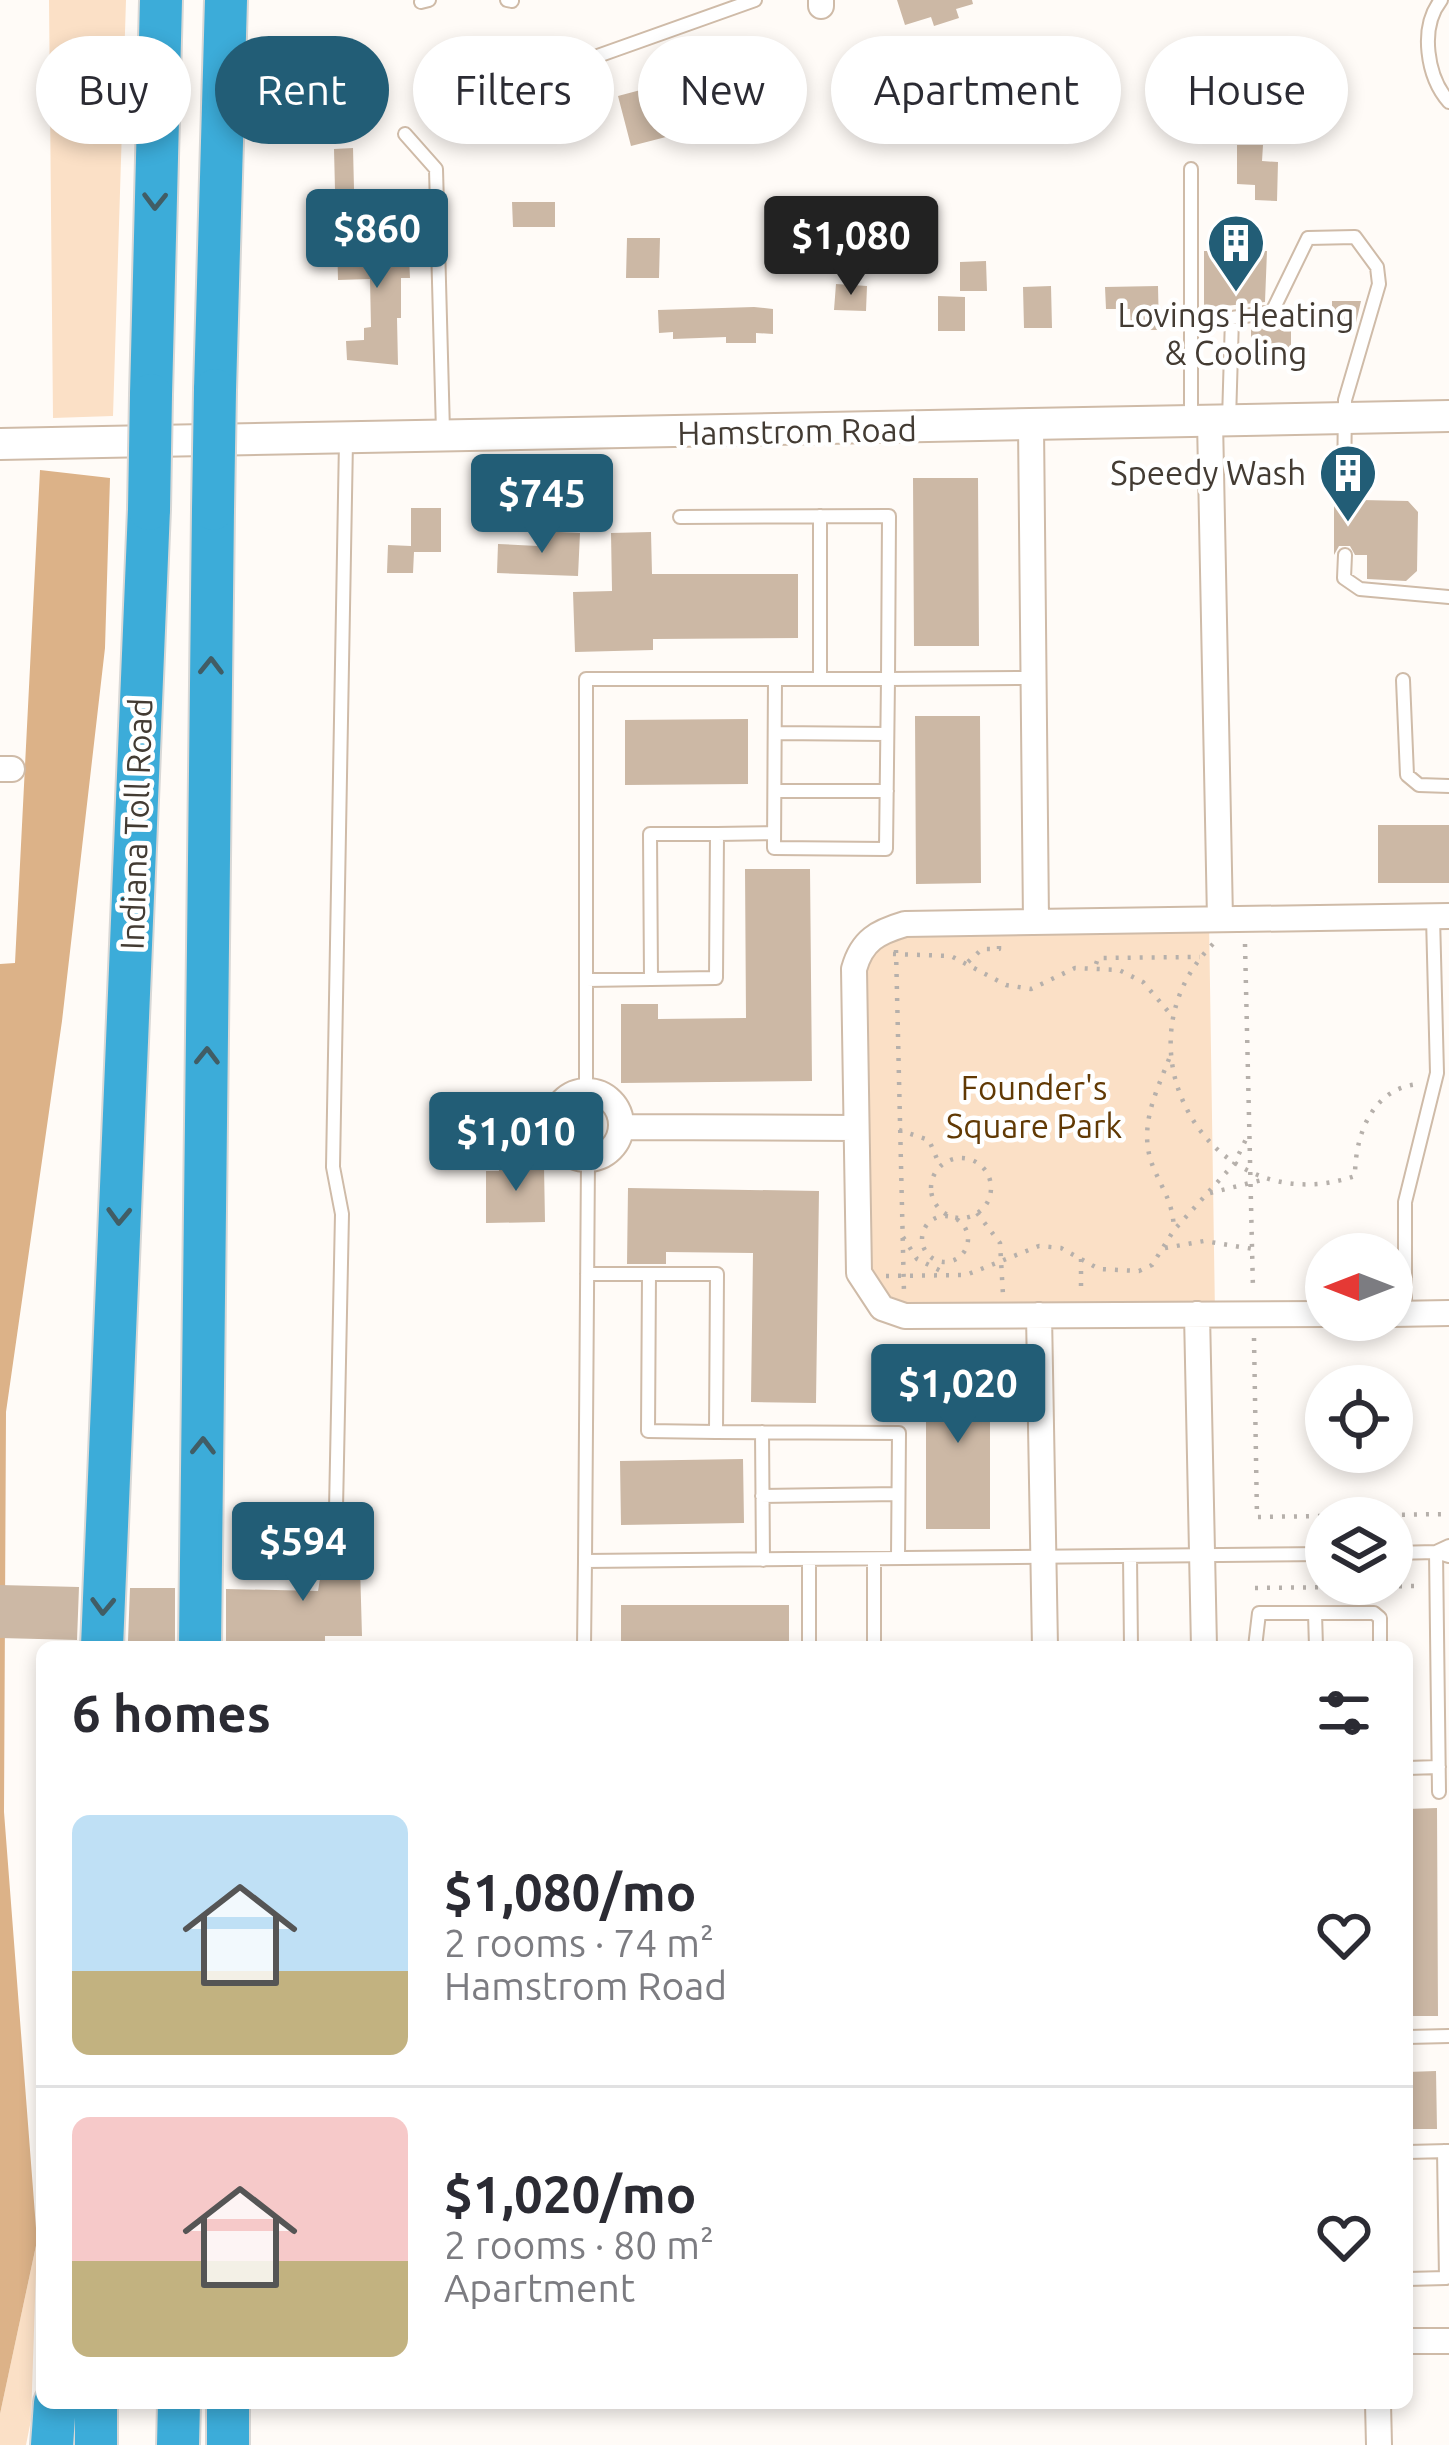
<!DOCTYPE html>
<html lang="en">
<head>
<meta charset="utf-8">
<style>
	body { margin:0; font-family:Ubuntu,sans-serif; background:#f7f7f7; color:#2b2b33; height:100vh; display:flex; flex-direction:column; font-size:45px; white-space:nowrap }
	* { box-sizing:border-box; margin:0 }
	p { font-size:39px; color:#7c7c81 }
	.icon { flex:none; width:66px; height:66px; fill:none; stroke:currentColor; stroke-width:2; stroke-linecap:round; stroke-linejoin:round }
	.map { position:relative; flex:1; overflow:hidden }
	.drawer { position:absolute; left:36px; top:1641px; width:1377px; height:768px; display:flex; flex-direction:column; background:#fff; border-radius:18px; box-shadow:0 6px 18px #0003 }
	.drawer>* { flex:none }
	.banner { position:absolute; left:36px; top:36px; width:1377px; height:108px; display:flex; gap:24px }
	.needle { width:78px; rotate:270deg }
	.controls { position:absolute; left:1305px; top:1233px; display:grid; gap:24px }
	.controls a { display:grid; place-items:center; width:108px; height:108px; border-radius:50%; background:#fff; box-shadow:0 6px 18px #0003; font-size:60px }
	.price { position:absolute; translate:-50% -102px; padding:0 27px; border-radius:12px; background:#225d76; color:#fff; font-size:39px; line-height:78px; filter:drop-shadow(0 3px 6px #0008) }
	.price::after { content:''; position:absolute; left:50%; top:72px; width:36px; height:27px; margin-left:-18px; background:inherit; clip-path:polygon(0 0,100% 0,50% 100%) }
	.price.active { background:#222; color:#fff }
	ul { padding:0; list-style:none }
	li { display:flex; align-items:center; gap:36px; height:300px; padding:0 36px }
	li+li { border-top:3px solid #e1e1e2 }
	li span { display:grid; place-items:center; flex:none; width:336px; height:240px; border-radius:18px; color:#555 }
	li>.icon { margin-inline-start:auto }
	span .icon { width:144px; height:144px; fill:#fffc; stroke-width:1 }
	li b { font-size:51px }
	h2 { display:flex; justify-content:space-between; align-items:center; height:144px; padding:0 36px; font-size:51px }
	.pill { padding:0 42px; border-radius:54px; background:#fff; box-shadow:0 6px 18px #0003; font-size:42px; line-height:108px }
	.pill.active { background:#225d76; color:#fff }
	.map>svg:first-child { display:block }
</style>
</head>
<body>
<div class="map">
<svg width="1449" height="2445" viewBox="0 0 1449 2445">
	<rect width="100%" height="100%" fill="#fffbf7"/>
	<!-- green -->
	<path fill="#fbe0c6" d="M 49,0 L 126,0 L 113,416 L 53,418 Z
		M 1209,919 L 1215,1314 L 905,1316 L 868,1289 L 859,951 L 877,933 Z
		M 37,2241 L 31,2420 L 26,2445 L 0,2445 L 0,2414 Z"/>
	<!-- forest -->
	<path fill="#dcb288" d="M 40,470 L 110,478 L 105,648 L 62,1021 L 6,1412 L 4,1812 L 37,2241 L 0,2414 L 0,964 L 15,963 Z"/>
	<!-- building -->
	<path fill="#ccb8a5" d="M 897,0 L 972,0 L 973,4 L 956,9 L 959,18 L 934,26 L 931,17 L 905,25 Z
		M 757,59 L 771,110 L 631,146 L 618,96 Z
		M 1237,145 L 1263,145 L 1262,161 L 1278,162 L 1277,201 L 1255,200 L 1255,185 L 1237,184 Z
		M 353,148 L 354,189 L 335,190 L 334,149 Z
		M 512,202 L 555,202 L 555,227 L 513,227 Z
		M 408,236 L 410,278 L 401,278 L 401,318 L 397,318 L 398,365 L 347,360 L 346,341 L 364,340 L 364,328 L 371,327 L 370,279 L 338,280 L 337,237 Z
		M 627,238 L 660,238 L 659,278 L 626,278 Z
		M 1204,251 L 1267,251 L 1265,302 L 1204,308 Z
		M 986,261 L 987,291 L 960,291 L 960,262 Z
		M 836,284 L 867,286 L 866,311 L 834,310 Z
		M 1051,286 L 1052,328 L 1024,328 L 1023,287 Z
		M 1158,286 L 1159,330 L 1131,330 L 1130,309 L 1106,309 L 1105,287 Z
		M 938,296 L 965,297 L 965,331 L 938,331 Z
		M 1332,301 L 1361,301 L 1355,327 L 1313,326 L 1313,305 L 1332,306 Z
		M 754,307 L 773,309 L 773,334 L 756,333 L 756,343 L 726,343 L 726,337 L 673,339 L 673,332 L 659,333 L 658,310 Z
		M 1291,318 L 1291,348 L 1251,348 L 1251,326 Z
		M 913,478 L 978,478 L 979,646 L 914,646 Z
		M 1354,494 L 1362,494 L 1362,500 L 1408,501 L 1418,512 L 1417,571 L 1406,581 L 1367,579 L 1367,555 L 1355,555 L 1350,546 L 1339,546 L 1334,555 L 1334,497 L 1345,504 Z
		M 411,508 L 441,508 L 441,552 L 414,552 L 413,573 L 387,573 L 388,545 L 411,546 Z
		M 538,531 L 580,533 L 578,576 L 497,573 L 498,544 L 538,546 Z
		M 651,532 L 652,574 L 798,574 L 798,638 L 653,639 L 653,650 L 575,652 L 573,592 L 612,591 L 611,533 Z
		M 915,716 L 980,716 L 981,883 L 916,884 Z
		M 748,719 L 748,784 L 625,785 L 625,720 Z
		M 1378,825 L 1449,825 L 1449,883 L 1378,883 Z
		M 745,869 L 810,869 L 812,1081 L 621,1083 L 621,1004 L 658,1004 L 658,1019 L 746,1018 Z
		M 499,1161 L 544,1166 L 545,1222 L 486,1223 L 486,1171 L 499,1171 Z
		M 628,1188 L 819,1191 L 816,1403 L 751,1402 L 753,1253 L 666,1252 L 666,1264 L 627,1264 Z
		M 926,1363 L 990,1363 L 990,1529 L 926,1529 Z
		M 743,1459 L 744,1523 L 621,1525 L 620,1461 Z
		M 328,1530 L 359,1531 L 362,1636 L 325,1636 L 325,1647 L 226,1644 L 226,1589 L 318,1591 Z
		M 0,1585 L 79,1587 L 77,1640 L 0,1638 Z
		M 130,1588 L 175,1588 L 175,1643 L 128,1641 Z
		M 621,1605 L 789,1605 L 789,1647 L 621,1647 Z
		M 1437,1808 L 1438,2016 L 1407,2016 L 1407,1809 Z
		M 1436,2071 L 1437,2129 L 1407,2129 L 1407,2072 Z"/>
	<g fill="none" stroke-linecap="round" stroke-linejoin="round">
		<!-- service casing -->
		<g stroke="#cfbba8" stroke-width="16">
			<path id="service" d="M 507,0 L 512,1
				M 1441,0 C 1419,28 1427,77 1449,102
				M 421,2 L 429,0
				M 592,58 L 755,0
				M 405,134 L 436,169 L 443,432
				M 1191,169 L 1191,421
				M 1229,420 L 1232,318 L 1272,312 L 1308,238 L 1355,237 L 1377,267 L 1379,284 L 1345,400 L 1344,494
				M 820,516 L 820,679
				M 680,517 L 889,516 L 888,679 L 1033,678
				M 1345,555 L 1344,578 L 1360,589 L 1449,597
				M 1403,680 L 1407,775 L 1419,785 L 1449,786
				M 775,733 L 887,734
				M 775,791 L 887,791
				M 717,834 L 774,833
				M 586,980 L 716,978 L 717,834 L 650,834 L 651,979
				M 586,1091 L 586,679 C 687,679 787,679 888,679 L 886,849 L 774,848 L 775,679
				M 588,1160 L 585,1561 L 1326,1554
				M 587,1274 L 717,1274 L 716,1432 L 899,1433 L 898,1558
				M 649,1274 L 648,1431 L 716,1432
				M 1405,1314 L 1405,1202 L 1437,1073 L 1433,917
				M 762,1432 L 763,1560
				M 762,1496 L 898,1494
				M 336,1509 L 342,1214 L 333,1167 L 346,441
				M 1449,1546 L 1436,1552 L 1449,1556
				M 1392,1553 L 1436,1552 L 1439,1792
				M 1130,1556 L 1131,1647
				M 809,1559 L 809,1647
				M 874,1559 L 874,1647
				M 1315,1613 L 1316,1647
				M 584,1647 L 585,1561
				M 1255,1647 L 1259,1613 L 1374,1613 L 1380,1618 L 1380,1647
				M 1407,1768 L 1439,1767
				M 1407,2037 L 1449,2036
				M 1407,2152 L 1448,2151
				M 1407,2279 L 1446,2278 L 1444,2151"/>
		</g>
		<!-- minor casing -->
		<g stroke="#cfbba8" stroke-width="28">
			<path id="minor" d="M 821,0 L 821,6
				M 1210,421 L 1220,919
				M 1031,426 L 1036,922
				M 0,769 L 12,769
				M553 1125a34 34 0 1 1 68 0a34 34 0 1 1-68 0Z
				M 621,1127 L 856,1128
				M 1197,1314 L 1204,1647
				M 1326,1314 L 905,1316 L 882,1308 L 859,1273 L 854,969 C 862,940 878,932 905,924 L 1449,916
				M 1392,1314 L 1449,1313
				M 1039,1315 L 1045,1647
				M 1407,2341 L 1449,2341
				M 1378,2403 L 1379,2445"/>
		</g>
		<!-- tertiary casing -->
		<g stroke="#cfbba8" stroke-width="34">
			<path id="tertiary" d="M 0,444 L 1449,416"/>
		</g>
		<!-- motorway casing -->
		<g stroke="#d9d8d6" stroke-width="46">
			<path id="motorway" d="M 215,390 L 226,0
				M 151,395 L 161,0
				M 102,1647 L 149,509
				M 200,1647 L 213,509
				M 52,2445 L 55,2403
				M 96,2445 L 96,2403
				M 178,2445 L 179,2403
				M 228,2445 L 228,2403"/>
		</g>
		<!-- path -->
		<path stroke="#b6b0ab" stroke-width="4.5" stroke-dasharray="3 9" stroke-linecap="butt" d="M 1213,944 C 1109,1048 1212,1225 1355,1176 C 1355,1135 1372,1088 1419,1084
			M 1245,944 L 1253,1290
			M 896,950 L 904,1293
			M 893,954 L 951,956 L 1006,985 L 1031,989 L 1075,968 L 1119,970 L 1143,982 L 1173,1017
			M 968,962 L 982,949 L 999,949 L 999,943
			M 1096,964 L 1098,958 L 1200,957
			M 1169,1059 C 1155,1095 1137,1130 1154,1169 C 1164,1192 1173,1203 1174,1230
			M 899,1130 L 929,1140 L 940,1166
			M931 1188a30 30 0 1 1 60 0a30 30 0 1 1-60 0Z
			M 1210,1193 L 1262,1180
			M 977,1213 L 1000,1243 L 1003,1295
			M922 1239a23 23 0 1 1 46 0a23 23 0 1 1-46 0Z
			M 903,1237 L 917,1259 L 947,1274
			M 1165,1248 L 1204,1241 L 1253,1249
			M 1081,1259 L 1081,1295
			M 886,1276 L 966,1275 L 1039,1246 L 1061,1248 L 1099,1269 L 1139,1271 L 1152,1265 L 1174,1230 L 1234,1164 L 1249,1133
			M 1254,1338 L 1257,1517 L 1449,1514
			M 1255,1588 L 1419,1586"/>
		<!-- service -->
		<use href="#service" stroke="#fff" stroke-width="12"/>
		<!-- minor -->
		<use href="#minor" stroke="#fff" stroke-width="24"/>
		<!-- tertiary -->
		<use href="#tertiary" stroke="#fff" stroke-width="30"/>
		<!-- motorway -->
		<use href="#motorway" stroke="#3cacd9" stroke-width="42"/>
		<!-- motorway-bridge casing -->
		<g stroke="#d9d8d6" stroke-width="46" stroke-linecap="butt">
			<path id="motorway-bridge" d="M 149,509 L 151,395
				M 213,509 L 215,390"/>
		</g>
		<!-- motorway-bridge -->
		<use href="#motorway-bridge" stroke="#3cacd9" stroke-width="42"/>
	</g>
	<!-- one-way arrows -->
	<defs><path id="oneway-chevron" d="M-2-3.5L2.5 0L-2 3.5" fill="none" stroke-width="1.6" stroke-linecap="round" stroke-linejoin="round" transform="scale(3)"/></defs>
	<g stroke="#415d65">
		<use href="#oneway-chevron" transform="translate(155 201) rotate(91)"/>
		<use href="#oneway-chevron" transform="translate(211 666) rotate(-89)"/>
		<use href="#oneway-chevron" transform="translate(207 1056) rotate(-89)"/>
		<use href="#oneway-chevron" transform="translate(119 1216) rotate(92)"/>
		<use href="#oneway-chevron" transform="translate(203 1446) rotate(-89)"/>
		<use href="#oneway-chevron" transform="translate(103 1606) rotate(92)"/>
	</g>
	<!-- icons -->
	<defs>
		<g id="building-pin" transform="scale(3)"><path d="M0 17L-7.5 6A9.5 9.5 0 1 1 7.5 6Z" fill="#225d76" stroke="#fff"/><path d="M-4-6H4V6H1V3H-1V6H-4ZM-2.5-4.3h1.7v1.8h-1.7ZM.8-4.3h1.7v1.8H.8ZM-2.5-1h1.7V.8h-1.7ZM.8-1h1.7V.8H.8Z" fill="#fff"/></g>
	</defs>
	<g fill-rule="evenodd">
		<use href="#building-pin" x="1236" y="243"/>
		<use href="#building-pin" x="1348" y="473"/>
	</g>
	<g text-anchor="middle" stroke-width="9" stroke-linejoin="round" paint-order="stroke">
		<!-- poi labels -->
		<g font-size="33" fill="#433b33" stroke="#fff">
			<text x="1236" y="327">Lovings Heating<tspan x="1236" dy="38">&amp; Cooling</tspan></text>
			<text x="1306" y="485" text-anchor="end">Speedy Wash</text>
		</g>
		<!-- street labels -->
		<g font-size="33" fill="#433b33" stroke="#fff">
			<text transform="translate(797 431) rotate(-1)" y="12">Hamstrom Road</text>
			<text transform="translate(136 824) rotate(-88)" y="12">Indiana Toll Road</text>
		</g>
		<!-- park labels -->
		<g font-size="33" fill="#613904" stroke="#fff">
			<text x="1034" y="1100">Founder's<tspan x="1034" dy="38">Square Park</tspan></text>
		</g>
	</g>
</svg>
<div class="controls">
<a><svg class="needle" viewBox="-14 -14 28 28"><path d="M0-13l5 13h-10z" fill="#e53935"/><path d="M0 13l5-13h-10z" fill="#7c7c81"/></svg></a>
<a><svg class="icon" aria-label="locate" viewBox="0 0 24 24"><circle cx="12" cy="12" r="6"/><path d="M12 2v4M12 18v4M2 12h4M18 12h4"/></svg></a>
<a><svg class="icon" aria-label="layers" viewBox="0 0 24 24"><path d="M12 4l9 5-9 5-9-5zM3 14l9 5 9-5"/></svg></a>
</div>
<b class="price" style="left:377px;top:291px">$860</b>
<b class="price active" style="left:851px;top:298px">$1,080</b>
<b class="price" style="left:542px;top:556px">$745</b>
<b class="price" style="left:516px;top:1194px">$1,010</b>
<b class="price" style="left:958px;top:1446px">$1,020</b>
<b class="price" style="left:303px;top:1604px">$594</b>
<div class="banner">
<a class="pill">Buy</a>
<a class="pill active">Rent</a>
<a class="pill">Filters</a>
<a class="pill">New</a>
<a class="pill">Apartment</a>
<a class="pill">House</a>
</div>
<section class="drawer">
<h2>6 homes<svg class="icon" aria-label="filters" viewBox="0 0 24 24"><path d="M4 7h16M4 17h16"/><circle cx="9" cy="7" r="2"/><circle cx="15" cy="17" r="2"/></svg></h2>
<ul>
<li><span style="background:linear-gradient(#bfe0f5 65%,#c2b280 0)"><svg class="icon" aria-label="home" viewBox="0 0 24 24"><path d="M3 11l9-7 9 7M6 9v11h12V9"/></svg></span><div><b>$1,080/mo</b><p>2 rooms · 74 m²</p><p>Hamstrom Road</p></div><svg class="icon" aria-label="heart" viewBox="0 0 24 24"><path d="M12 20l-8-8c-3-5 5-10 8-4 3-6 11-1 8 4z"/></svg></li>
<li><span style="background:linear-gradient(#f6c9c9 60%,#c2b280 0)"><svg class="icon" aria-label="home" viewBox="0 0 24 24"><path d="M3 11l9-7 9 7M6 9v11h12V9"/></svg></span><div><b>$1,020/mo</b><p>2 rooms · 80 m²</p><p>Apartment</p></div><svg class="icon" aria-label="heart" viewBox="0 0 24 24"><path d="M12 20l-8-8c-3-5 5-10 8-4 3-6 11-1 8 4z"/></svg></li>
</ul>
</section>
</div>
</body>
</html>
